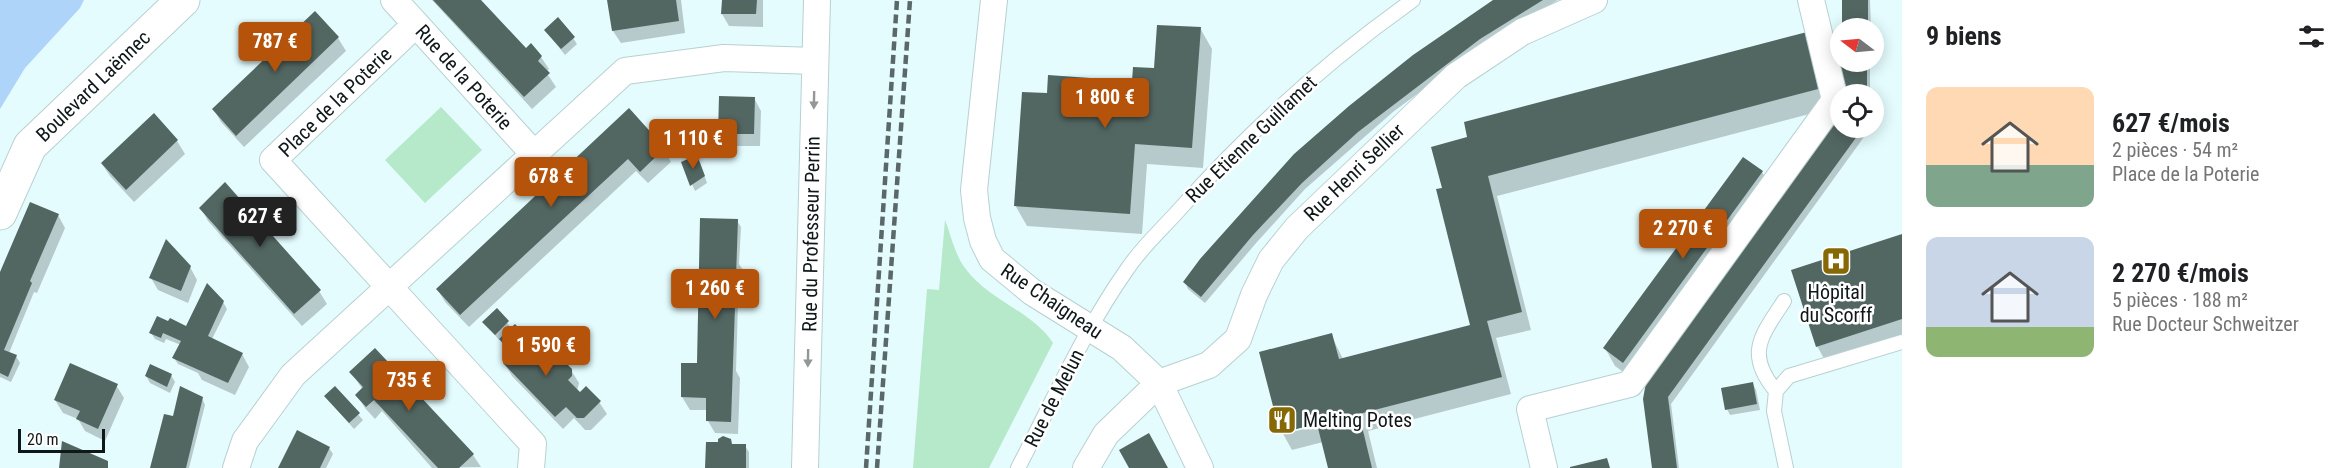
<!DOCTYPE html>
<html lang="fr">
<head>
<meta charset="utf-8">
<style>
	body { margin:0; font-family:"Roboto Condensed",sans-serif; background:#f2f2f2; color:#202124; height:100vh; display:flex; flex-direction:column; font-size:22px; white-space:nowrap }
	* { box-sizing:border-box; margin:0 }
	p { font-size:20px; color:#757577 }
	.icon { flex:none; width:33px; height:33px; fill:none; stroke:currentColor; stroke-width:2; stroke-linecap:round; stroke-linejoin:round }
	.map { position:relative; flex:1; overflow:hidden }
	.sheet { display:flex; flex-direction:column; background:#fff; width:450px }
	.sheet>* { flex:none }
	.needle { width:39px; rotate:286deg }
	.buttons { position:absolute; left:1830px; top:18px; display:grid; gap:12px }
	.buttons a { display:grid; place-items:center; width:54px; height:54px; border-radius:50%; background:#fff; box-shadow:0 3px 15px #0003; font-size:30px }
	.scale { position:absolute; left:18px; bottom:15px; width:87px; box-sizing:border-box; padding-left:6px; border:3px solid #0f1718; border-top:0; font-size:16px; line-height:21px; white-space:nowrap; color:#0f1718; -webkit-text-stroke:4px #fff; paint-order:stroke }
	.price { position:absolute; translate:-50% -51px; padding:0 14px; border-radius:6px; background:#b45309; color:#fff; font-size:20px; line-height:39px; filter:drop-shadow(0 2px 3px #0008) }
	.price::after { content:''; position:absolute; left:50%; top:36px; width:18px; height:14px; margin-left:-9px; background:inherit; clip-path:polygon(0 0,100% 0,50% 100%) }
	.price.on { background:#222; color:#fff }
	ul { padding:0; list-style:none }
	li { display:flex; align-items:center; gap:18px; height:150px; padding:0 24px }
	li span { display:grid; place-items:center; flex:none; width:168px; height:120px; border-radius:12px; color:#555 }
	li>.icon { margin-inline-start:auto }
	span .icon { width:72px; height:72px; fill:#fffc; stroke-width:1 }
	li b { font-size:26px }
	h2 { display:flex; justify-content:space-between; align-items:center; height:72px; padding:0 24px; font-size:26px }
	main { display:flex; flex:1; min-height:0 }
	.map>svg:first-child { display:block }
</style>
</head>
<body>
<main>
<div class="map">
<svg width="1902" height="468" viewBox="0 0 1902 468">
	<rect width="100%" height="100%" fill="#e4fcfe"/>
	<!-- green -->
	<path fill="#b5e9c9" d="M 441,107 L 482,150 L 425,203 L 385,160 Z
		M 945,220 C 951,235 955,255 965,268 C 988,300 1032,311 1053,343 L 989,468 L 913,468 L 927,289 L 939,290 Z"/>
	<!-- water -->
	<path fill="#aed4fa" d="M 0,0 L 84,0 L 80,8 L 25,68 L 0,109 Z"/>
	<!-- shadow -->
	<path fill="#0003" fill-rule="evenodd" d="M 432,0 L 479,0 L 526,50 L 541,57 L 549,69 L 546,72 L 556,87 L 532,109 Z
		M 609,0 L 681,0 L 685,33 L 621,43 L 613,31 Z
		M 723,0 L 763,0 L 763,27 L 729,26 L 722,14 Z
		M 1496,0 L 1558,0 L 1483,45 L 1393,112 L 1305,189 L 1257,242 L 1205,303 L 1188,289 L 1185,282 Z
		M 1843,0 L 1870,0 L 1871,28 L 1843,28 Z
		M 315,13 L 338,38 L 346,51 L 244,147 L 221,122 L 214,110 Z
		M 1200,28 L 1212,49 L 1203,168 L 1147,164 L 1142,234 L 1027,226 L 1015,205 L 1049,95 L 1134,83 L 1155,70 Z
		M 546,31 L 573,38 L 577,44 L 565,55 Z
		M 1807,34 L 1832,108 L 1497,196 L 1531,330 L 1496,338 L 1511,394 L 1368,431 L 1377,468 L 1329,468 L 1323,442 L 1292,450 L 1282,432 L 1331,335 L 1343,359 L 1472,326 L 1438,190 ZM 1324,421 L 1324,424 L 1284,434 L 1284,430 Z
		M 1842,62 L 1870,62 L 1870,94 L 1846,94 L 1842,80 Z
		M 754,98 L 761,111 L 760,146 L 727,146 L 719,134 Z
		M 629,110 L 664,149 L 671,162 L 648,183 L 636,171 L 469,327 L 445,302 L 438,290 Z
		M 154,115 L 177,141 L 185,154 L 134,202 L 110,176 L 102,164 Z
		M 1840,117 L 1840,128 L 1869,128 L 1869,130 L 1671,404 L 1679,468 L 1654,468 L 1649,378 Z
		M 683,163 L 700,163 L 707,183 L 695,191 Z
		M 1762,172 L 1772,189 L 1633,379 L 1615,366 L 1605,348 Z
		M 201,208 L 319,291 L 327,304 L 302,326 L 208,221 Z
		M 58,215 L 65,228 L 37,293 L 34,292 L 9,353 L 16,356 L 20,363 L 11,382 L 0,377 L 0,276 Z
		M 737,221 L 741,227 L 739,264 L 743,270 L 742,304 L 738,303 L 736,371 L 740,378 L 738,434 L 715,433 L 708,421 L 708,410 L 690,410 L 682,397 L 698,365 Z
		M 1902,236 L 1902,340 L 1827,364 L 1817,346 Z
		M 190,267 L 197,280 L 188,303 L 158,290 L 151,278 Z
		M 223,302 L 227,309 L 212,339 L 242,354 L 249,367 L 235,395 L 202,380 L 198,373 L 178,364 L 174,358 L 181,345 L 166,339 L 164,343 L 155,339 L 151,333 L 187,328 Z
		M 497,310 L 512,329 L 553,367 L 571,370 L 579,383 L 577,391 L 599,402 L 607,414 L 591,430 L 585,430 L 574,418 L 563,429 L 512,376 L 504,363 L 512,356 L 500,339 L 499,340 L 484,322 Z
		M 351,372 L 473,455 L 481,467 L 432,468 L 382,411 L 375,419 L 365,408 L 357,395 L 363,390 Z
		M 171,375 L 175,382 L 170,393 L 150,383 L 146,376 Z
		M 1753,384 L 1756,390 L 1760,410 L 1730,415 L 1727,409 Z
		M 116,385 L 124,398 L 105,441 L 85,431 L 78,419 L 63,413 L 55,400 Z
		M 335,388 L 363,420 L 354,429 L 326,397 Z
		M 202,398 L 205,405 L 189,468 L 151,468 L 174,418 Z
		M 732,445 L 745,446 L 749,452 L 749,468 L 706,468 Z
		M 329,448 L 333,454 L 326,468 L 280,468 Z"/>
	<!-- building -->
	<path fill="#536762" d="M 433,0 L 481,0 L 526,48 L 531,43 L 542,56 L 538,61 L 550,73 L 524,97 Z
		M 607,0 L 676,0 L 679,21 L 612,31 Z
		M 722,0 L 757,0 L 756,14 L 721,14 Z
		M 1493,0 L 1543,0 L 1480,39 L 1358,132 L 1302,183 L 1253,235 L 1201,297 L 1183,282 L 1200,259 L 1294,154 L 1349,106 L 1413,55 Z
		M 1842,0 L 1868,0 L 1868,28 L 1842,28 Z
		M 315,11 L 339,37 L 236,136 L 212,109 Z
		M 558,17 L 575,37 L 561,49 L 544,30 Z
		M 1157,25 L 1201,27 L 1192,148 L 1135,144 L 1130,214 L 1014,206 L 1022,92 L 1047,93 L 1048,75 L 1132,81 L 1133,67 L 1154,68 Z
		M 1807,32 L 1822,88 L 1488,176 L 1522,312 L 1487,321 L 1502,377 L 1359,414 L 1372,468 L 1328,468 L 1317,424 L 1280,433 L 1259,352 L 1332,333 L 1339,359 L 1470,325 L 1436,189 L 1442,188 L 1431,147 L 1467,137 L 1464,122 Z
		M 1841,62 L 1867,62 L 1867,94 L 1845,94 L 1840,80 Z
		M 719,96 L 755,97 L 754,134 L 718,134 Z
		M 629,108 L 665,148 L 640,172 L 628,159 L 460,315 L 436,289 Z
		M 154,113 L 178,140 L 126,190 L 101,163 Z
		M 1840,115 L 1840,128 L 1863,128 L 1668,397 L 1677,468 L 1652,468 L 1643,399 L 1647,377 Z
		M 697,155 L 705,176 L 690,186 L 681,162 Z
		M 1743,157 L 1763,171 L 1623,363 L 1603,348 Z
		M 225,182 L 321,290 L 294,314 L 199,208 Z
		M 30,202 L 59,214 L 30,281 L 32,283 L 4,350 L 17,355 L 8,377 L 0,373 L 0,272 Z
		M 700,218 L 738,219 L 731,422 L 706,421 L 706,398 L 681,397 L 681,363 L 697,363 Z
		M 1902,234 L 1902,319 L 1816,347 L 1791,270 Z
		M 166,239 L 191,266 L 181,291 L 149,278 Z
		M 207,283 L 224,301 L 208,336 L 243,353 L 228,383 L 172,358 L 181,341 L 163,333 L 161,338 L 149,333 L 157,316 L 168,321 L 170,318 L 186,326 Z
		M 497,308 L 509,321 L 495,335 L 482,322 Z
		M 515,324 L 553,365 L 560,357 L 572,369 L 572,376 L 568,380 L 580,392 L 586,386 L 601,401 L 584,418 L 577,418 L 566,407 L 555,417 L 503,363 L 512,353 L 499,339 Z
		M 375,348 L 474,454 L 459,468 L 438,468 L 374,400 L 366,407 L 355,395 L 363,387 L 349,372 Z
		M 70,363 L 118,384 L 98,429 L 76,419 L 80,411 L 54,400 Z
		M 150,364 L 172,374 L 167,387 L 145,376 Z
		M 1753,382 L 1757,404 L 1725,410 L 1721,388 Z
		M 180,386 L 203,397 L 186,468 L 150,468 L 164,414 L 173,416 Z
		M 335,386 L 360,413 L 349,423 L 324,396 Z
		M 297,430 L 330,447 L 320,468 L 278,468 Z
		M 1149,433 L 1168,468 L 1129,468 L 1119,450 Z
		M 723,436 L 731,439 L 732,444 L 746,444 L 746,468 L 705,468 L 706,442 L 718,442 L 718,439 Z
		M 62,441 L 108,461 L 108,468 L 59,468 Z
		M 1607,458 L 1610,468 L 1570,468 L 1570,467 Z"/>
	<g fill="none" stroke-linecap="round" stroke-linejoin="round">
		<!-- lane casing -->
		<g stroke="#b9d0d2" stroke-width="16">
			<path id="lane" d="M 1776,391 C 1745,354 1761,336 1784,301
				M 1018,468 C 1053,401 1084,330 1128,268 C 1142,247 1162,229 1179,210 C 1249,131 1327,61 1413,0
				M 1786,468 L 1774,411 L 1776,391 L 1789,376 L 1902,342"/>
		</g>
		<!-- street casing -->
		<g stroke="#b9d0d2" stroke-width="28">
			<path id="street" d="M 394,0 L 534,154
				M 994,0 L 974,190 L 977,218 L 983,241 L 992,259 L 1032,292 L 1122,348 L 1159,383 L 1200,468
				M 416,24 L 273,160 L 533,444 L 531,468
				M 236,468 L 245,441 L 293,375 L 625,71 L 724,58 L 815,61
				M 805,468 L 817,0
				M 1086,468 L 1106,434 L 1159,383 L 1209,365 L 1238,339 L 1254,295 L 1271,260 L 1297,228 L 1456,76 L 1522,32 L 1594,0
				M 1544,468 L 1530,409 L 1630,384 L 1835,100 L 1811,0"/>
		</g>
		<!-- secondary casing -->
		<g stroke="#b9d0d2" stroke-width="35">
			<path id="secondary" d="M 0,213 L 30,146 L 183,0"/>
		</g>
		<!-- lane -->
		<use href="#lane" stroke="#fff" stroke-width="14"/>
		<!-- street -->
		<use href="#street" stroke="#fff" stroke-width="26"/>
		<!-- secondary -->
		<use href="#secondary" stroke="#fff" stroke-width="33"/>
		<!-- rail -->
		<path stroke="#5a6869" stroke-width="4.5" stroke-dasharray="9 4.5" stroke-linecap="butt" d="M 866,468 L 897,0
			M 877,468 L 910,0"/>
	</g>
	<!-- one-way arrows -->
	<defs><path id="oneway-solid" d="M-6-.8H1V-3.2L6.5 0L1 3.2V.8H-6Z" transform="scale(1.5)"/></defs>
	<g fill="#939797">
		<use href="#oneway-solid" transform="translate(814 100) rotate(91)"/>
		<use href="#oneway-solid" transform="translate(808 358) rotate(91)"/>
	</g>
	<!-- icons -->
	<defs>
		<g id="hospital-square" transform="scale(1.5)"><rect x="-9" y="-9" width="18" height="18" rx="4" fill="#866904" stroke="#fff"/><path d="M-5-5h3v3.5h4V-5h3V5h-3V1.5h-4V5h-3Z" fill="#fff"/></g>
		<g id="restaurant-square" transform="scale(1.5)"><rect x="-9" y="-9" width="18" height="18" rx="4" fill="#866904" stroke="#fff"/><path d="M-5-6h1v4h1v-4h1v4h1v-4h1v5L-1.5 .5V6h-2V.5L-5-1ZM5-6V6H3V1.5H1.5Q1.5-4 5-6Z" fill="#fff"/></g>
	</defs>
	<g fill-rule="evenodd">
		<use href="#hospital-square" x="1836" y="261"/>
		<use href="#restaurant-square" x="1282" y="420"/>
	</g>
	<g text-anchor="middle" stroke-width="5" stroke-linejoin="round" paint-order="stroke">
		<!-- street labels -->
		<g font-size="20" fill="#0f1718" stroke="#fff">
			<text transform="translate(464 77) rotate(48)" y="7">Rue de la Poterie</text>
			<text transform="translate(93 86) rotate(-44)" y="7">Boulevard Laënnec</text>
			<text transform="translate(335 102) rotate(-44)" y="7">Place de la Poterie</text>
			<text transform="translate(1251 139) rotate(-44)" y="7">Rue Etienne Guillamet</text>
			<text transform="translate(1354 172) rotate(-44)" y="7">Rue Henri Sellier</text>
			<text transform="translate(811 234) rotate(-89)" y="7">Rue du Professeur Perrin</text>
			<text transform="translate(1052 301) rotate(34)" y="7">Rue Chaigneau</text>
			<text transform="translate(1054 398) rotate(-63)" y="7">Rue de Melun</text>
		</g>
		<!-- poi labels -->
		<g font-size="20" fill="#0f1718" stroke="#fff">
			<text x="1836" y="299">Hôpital<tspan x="1836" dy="23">du Scorff</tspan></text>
			<text x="1303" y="427" text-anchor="start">Melting Potes</text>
		</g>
	</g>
</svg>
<div class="buttons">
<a><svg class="needle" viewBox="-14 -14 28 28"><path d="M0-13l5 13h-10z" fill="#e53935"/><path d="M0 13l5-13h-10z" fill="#757577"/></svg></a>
<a><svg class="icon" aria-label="locate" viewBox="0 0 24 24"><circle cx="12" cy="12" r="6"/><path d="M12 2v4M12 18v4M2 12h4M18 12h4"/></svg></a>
</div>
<div class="scale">20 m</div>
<b class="price" style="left:275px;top:73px">787 €</b>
<b class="price" style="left:1105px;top:129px">1 800 €</b>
<b class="price" style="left:693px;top:170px">1 110 €</b>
<b class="price" style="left:551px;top:208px">678 €</b>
<b class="price on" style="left:260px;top:248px">627 €</b>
<b class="price" style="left:1683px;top:260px">2 270 €</b>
<b class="price" style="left:715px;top:320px">1 260 €</b>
<b class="price" style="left:546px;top:377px">1 590 €</b>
<b class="price" style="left:409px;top:412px">735 €</b>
</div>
<section class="sheet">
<h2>9 biens<svg class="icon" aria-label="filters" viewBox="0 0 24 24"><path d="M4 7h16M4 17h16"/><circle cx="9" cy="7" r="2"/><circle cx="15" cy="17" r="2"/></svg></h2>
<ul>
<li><span style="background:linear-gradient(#ffd9b3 65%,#7fa58c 0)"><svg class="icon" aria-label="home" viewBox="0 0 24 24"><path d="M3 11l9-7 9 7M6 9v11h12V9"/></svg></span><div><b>627 €/mois</b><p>2 pièces · 54 m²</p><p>Place de la Poterie</p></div></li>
<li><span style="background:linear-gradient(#c9d6e8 75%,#8fb573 0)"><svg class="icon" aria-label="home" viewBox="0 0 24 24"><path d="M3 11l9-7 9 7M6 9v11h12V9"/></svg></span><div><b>2 270 €/mois</b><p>5 pièces · 188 m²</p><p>Rue Docteur Schweitzer</p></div></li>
</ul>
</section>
</main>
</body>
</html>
